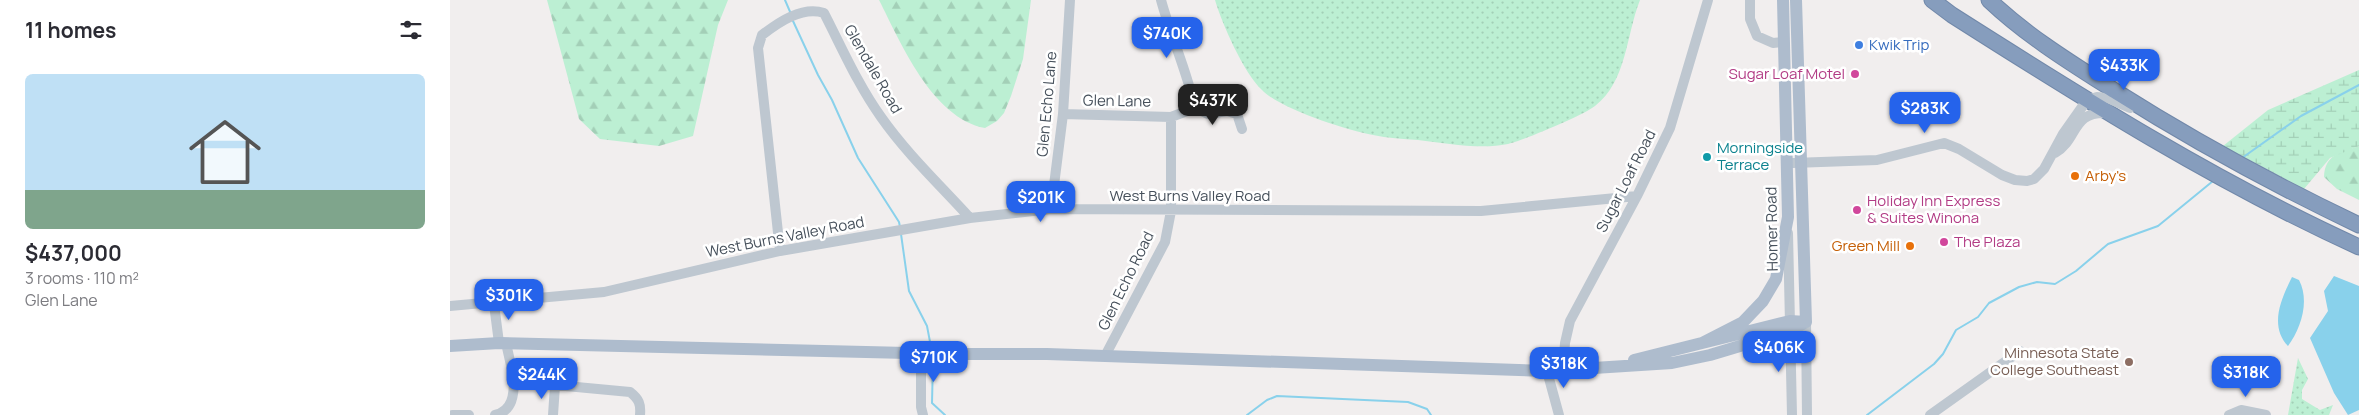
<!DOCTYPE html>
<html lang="en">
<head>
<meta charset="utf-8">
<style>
	body { margin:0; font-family:Manrope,sans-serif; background:#f7f7f7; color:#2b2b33; height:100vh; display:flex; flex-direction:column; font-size:19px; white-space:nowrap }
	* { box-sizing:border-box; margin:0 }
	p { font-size:16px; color:#7c7c81 }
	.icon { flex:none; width:28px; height:28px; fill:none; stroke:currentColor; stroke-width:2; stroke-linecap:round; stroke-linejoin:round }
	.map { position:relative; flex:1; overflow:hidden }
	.panel { display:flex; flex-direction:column; background:#fff; width:450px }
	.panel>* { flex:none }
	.price { position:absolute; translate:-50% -42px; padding:0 11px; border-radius:10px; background:#2563eb; color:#fff; font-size:16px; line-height:32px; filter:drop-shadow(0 1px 2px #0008) }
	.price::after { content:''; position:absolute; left:50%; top:30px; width:15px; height:11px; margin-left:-8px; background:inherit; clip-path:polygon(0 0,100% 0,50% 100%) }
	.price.on { background:#222; color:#fff }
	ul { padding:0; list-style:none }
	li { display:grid; align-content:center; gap:10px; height:265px; padding:0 25px }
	li span { display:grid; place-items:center; height:155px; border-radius:8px; color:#555 }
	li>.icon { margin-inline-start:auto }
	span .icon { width:90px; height:90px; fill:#fffc; stroke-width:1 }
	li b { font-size:21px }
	h2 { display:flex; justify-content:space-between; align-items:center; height:60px; padding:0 25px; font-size:21px }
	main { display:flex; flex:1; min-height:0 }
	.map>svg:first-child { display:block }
</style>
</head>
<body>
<main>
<section class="panel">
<h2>11 homes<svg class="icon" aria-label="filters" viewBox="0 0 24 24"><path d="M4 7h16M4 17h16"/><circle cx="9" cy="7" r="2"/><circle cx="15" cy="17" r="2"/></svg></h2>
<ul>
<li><span style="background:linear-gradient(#bfe0f5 75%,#7fa58c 0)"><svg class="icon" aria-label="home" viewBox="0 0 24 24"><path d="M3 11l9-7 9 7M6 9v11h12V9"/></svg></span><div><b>$437,000</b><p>3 rooms · 110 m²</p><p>Glen Lane</p></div></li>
</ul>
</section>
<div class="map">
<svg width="1909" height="415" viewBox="0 0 1909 415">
	<defs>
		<pattern id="grass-dots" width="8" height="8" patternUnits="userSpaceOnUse" patternTransform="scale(1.25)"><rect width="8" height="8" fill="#bcefd3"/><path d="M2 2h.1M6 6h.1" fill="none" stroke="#a3cfb7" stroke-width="1.8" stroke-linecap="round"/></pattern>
		<pattern id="forest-firs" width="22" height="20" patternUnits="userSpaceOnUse" patternTransform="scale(1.25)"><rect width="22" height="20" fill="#bcefd3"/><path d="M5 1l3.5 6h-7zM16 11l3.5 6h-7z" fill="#a3cfb7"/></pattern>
		<pattern id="wetland-marsh" width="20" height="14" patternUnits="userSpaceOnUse" patternTransform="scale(1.25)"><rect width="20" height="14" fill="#bcefd3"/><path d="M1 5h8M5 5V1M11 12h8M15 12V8" fill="none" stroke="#a3cfb7"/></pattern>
	</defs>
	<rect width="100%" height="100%" fill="#f1eeee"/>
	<!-- grass -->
	<path fill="url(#grass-dots)" d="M 765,0 L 1190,0 C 1176,35 1177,81 1145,106 C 1132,116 1074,140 1058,144 C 1030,150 996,143 968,140 C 953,139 937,138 923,135 C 896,130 830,109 812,90 C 794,73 772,24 765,0 Z
		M 1848,358 L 1858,379 L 1852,390 L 1852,399 L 1870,410 L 1883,405 L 1879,415 L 1838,415 Z"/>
	<!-- forest -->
	<path fill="url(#forest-firs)" d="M 97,0 L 278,0 L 268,25 L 243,136 L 209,146 L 150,139 L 129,119 Z
		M 429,0 L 581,0 L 573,59 L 561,96 L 554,113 L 547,121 L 535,128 C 482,118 451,43 429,0 Z
		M 1909,146 L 1909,200 L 1887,189 L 1874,177 C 1875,154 1890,153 1909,146 Z"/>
	<!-- wetland -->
	<path fill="url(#wetland-marsh)" d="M 1909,70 L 1909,146 L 1880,158 L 1854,189 L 1773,146 L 1818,110 Z"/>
	<!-- water -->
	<path fill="#89d1eb" d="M 1884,276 L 1909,286 L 1909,410 L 1898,415 L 1884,393 L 1860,338 L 1878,311 L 1874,291 Z
		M 1842,277 L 1849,280 C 1860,301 1851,328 1838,346 C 1819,326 1831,299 1842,277 Z"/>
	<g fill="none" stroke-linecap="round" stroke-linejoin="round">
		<!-- stream -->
		<path stroke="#89d1eb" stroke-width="2" d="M 335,0 L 341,14
			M 343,21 L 368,75 L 382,100 L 408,158 L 449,222 L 450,227
			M 1792,158 L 1851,116 L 1909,85
			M 451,234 L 459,291 L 477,326 L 481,347
			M 483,360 L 482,403 L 495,415
			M 797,415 L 817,400 L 827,396 L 958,402 L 977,409 L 981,415
			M 1417,415 L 1484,364 L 1493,354 L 1506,330 L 1528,317 L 1539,303 L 1569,287 L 1587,282 L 1605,284 L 1626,271 L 1658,244 L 1708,226 L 1763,181"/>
		<!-- highway casing -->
		<g stroke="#7188a9" stroke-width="17">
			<path id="highway" d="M 1482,0 L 1502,15 C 1634,99 1766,182 1909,247
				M 1539,0 C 1577,36 1621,63 1665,91 C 1744,141 1825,185 1909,225"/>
		</g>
		<!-- minor -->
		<path stroke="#bec7d0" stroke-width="10" d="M 1300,0 L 1300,19 L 1307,36 L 1323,43 L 1333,42
			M 745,108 L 758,114 L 777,111 L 787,114 L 792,129
			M 613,114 L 721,117 L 745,108 C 737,71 721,37 711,0
			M 1605,153 C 1629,139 1621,111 1657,113
			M 1343,163 L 1427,160 L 1494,143 L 1509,149 L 1552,175 L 1565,180 L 1577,181 L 1584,179 L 1594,169 L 1613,134 L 1637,100 L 1647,97 L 1657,98 L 1680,108
			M 601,209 L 613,114 L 620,0
			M 1338,233 L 1342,415
			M 330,251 L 308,48 L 312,35 C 329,22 352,6 374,13 C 392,48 408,85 431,117 C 457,154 490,185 520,218
			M 44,304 L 49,343
			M 0,306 L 154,292 L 330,251 L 520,218 L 601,209 L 1031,211 L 1187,196
			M 1356,322 L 1357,415
			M 56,343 L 64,379 L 73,382 L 180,392 C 189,399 191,404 190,415
			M 471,353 L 471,407 L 473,415
			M 655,356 L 715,242 L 721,211 L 721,117
			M 1113,370 L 1115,343 L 1120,321 L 1187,196 L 1220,128 L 1258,0
			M 1097,371 L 1109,415
			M 2,415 L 19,415
			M 45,415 C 63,411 64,394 64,379
			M 103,415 L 105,386
			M 1480,415 L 1570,351
			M 1779,415 L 1791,410 L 1816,415"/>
		<!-- major -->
		<path stroke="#aebccd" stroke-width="12" d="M 1346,0 L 1356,322
			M 1252,343 L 1293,322 L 1313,301 L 1326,279 L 1338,217 L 1333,0
			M 0,346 L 49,343 L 499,354 L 597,354 L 1097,371 L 1222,363 L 1260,355 L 1340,331 L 1356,322
			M 1184,360 L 1340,321 L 1356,322"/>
		<!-- highway -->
		<use href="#highway" stroke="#869dbd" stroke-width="15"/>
	</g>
	<!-- markers -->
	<circle fill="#3f7fe0" stroke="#fff" stroke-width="2" cx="1409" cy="45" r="5"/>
	<g fill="#d1479c" stroke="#fff" stroke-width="2">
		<circle cx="1405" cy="74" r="5"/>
		<circle cx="1407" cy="210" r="5"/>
		<circle cx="1494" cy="242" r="5"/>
	</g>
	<circle fill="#0f9aa8" stroke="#fff" stroke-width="2" cx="1257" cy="157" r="5"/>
	<g fill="#e8710a" stroke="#fff" stroke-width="2">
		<circle cx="1625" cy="176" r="5"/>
		<circle cx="1460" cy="246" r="5"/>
	</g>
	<circle fill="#8d6e63" stroke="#fff" stroke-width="2" cx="1679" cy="362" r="5"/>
	<g text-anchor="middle" stroke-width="5" stroke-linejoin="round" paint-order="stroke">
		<!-- shop labels -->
		<g font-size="15" fill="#366cbe" stroke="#fff" text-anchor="start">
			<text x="1419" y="50">Kwik Trip</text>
		</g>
		<!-- street labels -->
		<g font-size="15" fill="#46505b" stroke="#fff">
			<text transform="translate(423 69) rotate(60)" y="5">Glendale Road</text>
			<text transform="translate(667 101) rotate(1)" y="5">Glen Lane</text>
			<text transform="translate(597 104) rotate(-85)" y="5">Glen Echo Lane</text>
			<text transform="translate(1176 181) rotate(-63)" y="5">Sugar Loaf Road</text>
			<text x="740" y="201">West Burns Valley Road</text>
			<text transform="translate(1322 229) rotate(-91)" y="5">Homer Road</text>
			<text transform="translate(335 237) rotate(-11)" y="5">West Burns Valley Road</text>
			<text transform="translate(676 281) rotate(-64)" y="5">Glen Echo Road</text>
		</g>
		<!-- hotel labels -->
		<g font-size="15" fill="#b23c85" stroke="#fff" text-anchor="start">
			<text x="1395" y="79" text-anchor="end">Sugar Loaf Motel</text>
			<text x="1417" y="206">Holiday Inn Express<tspan x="1417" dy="17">&amp; Suites Winona</tspan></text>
			<text x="1504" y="247">The Plaza</text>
		</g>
		<!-- culture labels -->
		<g font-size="15" fill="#0d838f" stroke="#fff" text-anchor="start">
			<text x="1267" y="153">Morningside<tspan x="1267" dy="17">Terrace</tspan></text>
		</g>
		<!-- food labels -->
		<g font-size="15" fill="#c56008" stroke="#fff" text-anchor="start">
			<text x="1635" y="181">Arby's</text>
			<text x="1450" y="251" text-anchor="end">Green Mill</text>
		</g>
		<!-- education labels -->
		<g font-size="15" fill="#785e54" stroke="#fff" text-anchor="end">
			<text x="1669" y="358">Minnesota State<tspan x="1669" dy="17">College Southeast</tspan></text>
		</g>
	</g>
</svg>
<b class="price" style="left:717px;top:59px">$740K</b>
<b class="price" style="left:1674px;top:91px">$433K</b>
<b class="price on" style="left:763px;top:126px">$437K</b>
<b class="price" style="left:1475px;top:134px">$283K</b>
<b class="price" style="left:591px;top:223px">$201K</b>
<b class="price" style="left:59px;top:321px">$301K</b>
<b class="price" style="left:1329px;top:373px">$406K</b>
<b class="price" style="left:484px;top:383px">$710K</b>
<b class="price" style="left:1114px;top:389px">$318K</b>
<b class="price" style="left:1796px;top:398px">$318K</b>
<b class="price" style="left:92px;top:400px">$244K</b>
</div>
</main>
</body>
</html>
